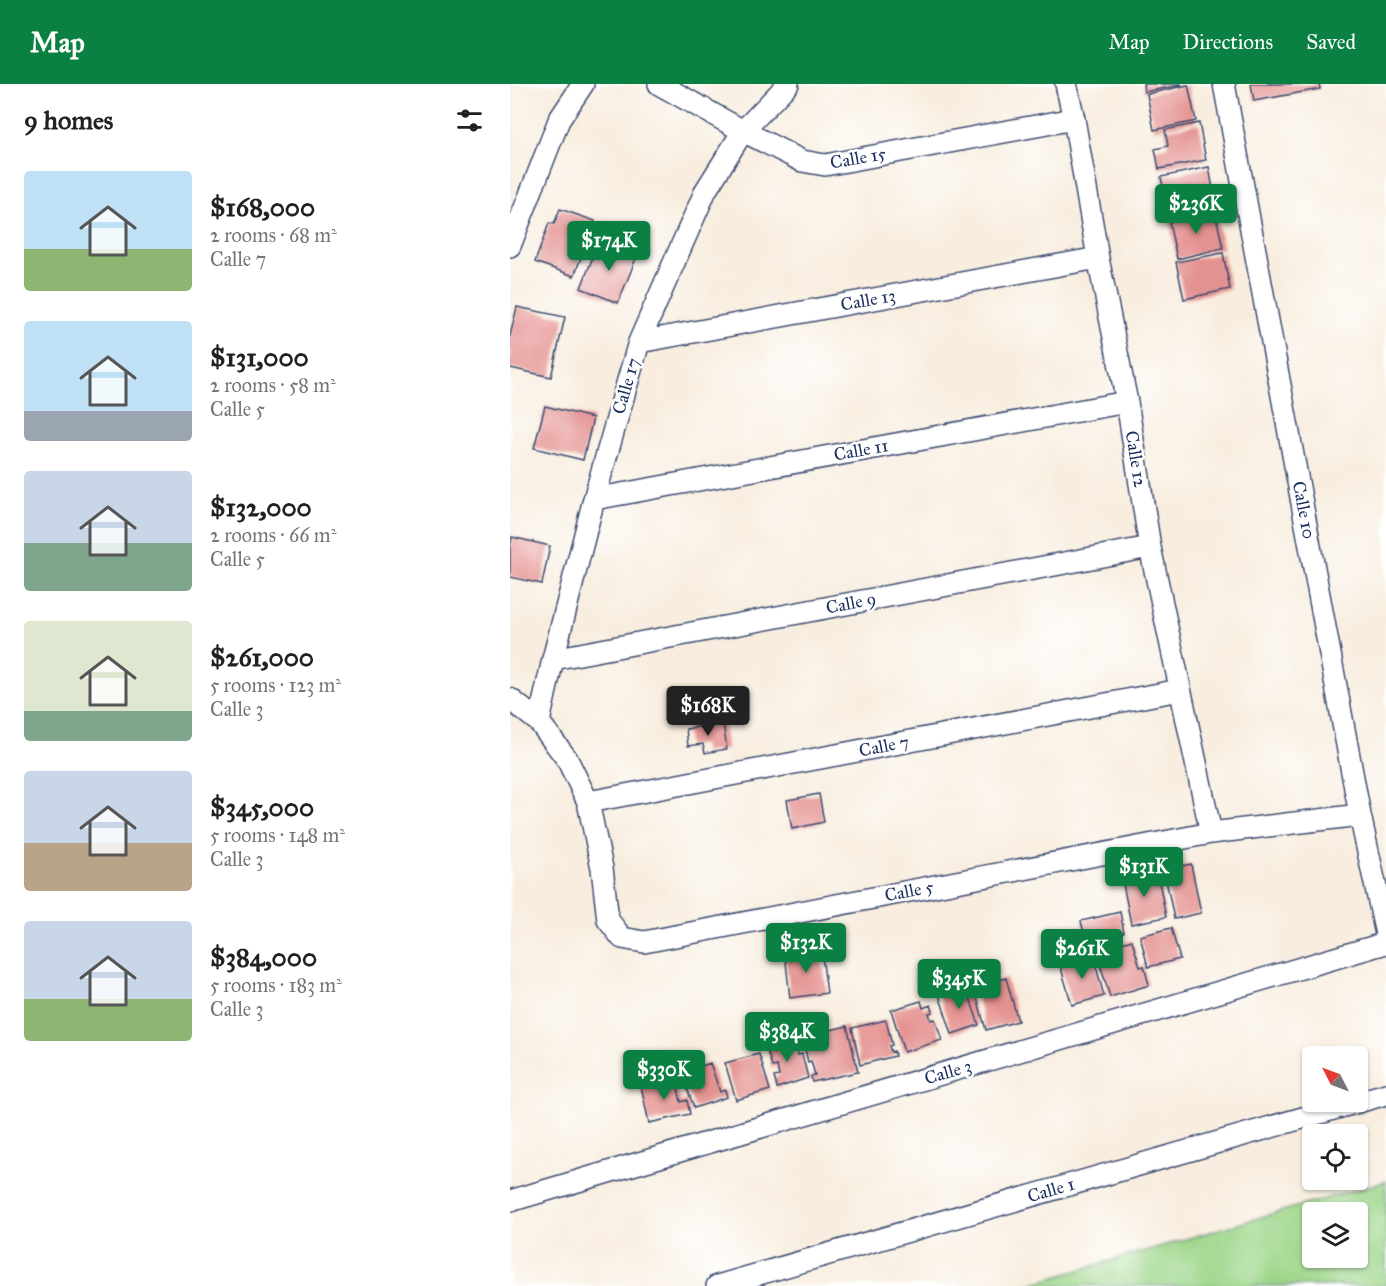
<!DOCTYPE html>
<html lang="en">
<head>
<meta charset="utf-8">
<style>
	body { margin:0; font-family:"IM FELL Great Primer",serif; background:#f6f6f6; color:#202124; height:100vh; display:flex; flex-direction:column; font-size:22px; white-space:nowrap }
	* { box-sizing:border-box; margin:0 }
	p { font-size:20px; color:#757577 }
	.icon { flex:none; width:33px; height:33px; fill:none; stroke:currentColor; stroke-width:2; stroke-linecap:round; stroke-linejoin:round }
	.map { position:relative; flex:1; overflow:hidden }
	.side { display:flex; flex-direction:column; background:#fff; width:510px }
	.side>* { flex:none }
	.needle { width:39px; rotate:312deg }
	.fabs { position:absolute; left:792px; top:962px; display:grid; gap:12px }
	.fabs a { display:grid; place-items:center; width:66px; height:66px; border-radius:6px; background:#fff; box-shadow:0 2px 4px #0004; font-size:30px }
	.price { position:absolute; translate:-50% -51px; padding:0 14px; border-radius:6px; background:#0b8043; color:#fff; font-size:20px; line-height:39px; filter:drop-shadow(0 2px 3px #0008) }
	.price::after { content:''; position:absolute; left:50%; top:36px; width:18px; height:14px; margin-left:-9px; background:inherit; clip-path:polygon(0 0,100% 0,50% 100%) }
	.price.on { background:#222; color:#fff }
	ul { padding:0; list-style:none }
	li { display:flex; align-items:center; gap:18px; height:150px; padding:0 24px }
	li span { display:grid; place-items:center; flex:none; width:168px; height:120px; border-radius:6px; color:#555 }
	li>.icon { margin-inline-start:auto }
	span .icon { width:72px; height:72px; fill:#fffc; stroke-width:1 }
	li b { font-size:26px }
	h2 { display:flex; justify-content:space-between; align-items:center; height:72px; padding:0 24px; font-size:26px }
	header { display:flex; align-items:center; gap:36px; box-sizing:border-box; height:84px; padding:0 30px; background:#0b8043; color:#fff }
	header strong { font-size:28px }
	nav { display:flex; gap:33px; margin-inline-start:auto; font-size:21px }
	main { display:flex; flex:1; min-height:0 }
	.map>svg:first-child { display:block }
</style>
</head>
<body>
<header>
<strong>Map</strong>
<nav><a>Map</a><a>Directions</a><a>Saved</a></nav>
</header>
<main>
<section class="side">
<h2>9 homes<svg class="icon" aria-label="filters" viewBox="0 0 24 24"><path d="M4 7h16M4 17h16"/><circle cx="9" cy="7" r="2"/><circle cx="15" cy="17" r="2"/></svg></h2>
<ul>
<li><span style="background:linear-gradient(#bfe0f5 65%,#8fb573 0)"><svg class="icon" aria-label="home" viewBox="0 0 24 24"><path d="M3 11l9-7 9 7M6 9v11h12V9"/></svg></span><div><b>$168,000</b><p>2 rooms · 68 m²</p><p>Calle 7</p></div></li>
<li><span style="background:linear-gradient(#bfe0f5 75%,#9aa5b1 0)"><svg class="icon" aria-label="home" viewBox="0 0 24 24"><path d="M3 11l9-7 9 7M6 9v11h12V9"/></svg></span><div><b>$131,000</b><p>2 rooms · 58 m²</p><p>Calle 5</p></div></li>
<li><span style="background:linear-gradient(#c9d6e8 60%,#7fa58c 0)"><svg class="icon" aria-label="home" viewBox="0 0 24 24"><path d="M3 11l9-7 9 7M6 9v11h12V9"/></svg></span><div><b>$132,000</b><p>2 rooms · 66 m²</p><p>Calle 5</p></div></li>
<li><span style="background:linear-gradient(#dfe7d0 75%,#7fa58c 0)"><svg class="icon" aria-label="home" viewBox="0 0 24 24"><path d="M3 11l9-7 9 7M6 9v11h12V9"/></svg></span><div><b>$261,000</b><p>5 rooms · 123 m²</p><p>Calle 3</p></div></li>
<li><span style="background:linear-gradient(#c9d6e8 60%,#b9a48a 0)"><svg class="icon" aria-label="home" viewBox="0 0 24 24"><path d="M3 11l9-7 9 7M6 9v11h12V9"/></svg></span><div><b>$345,000</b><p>5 rooms · 148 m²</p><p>Calle 3</p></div></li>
<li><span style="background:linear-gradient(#c9d6e8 65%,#8fb573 0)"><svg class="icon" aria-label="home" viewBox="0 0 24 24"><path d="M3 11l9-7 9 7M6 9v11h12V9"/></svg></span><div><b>$384,000</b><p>5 rooms · 183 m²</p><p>Calle 3</p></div></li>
</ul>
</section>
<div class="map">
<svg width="876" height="1202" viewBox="0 0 876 1202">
	<rect width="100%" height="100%" fill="#fff"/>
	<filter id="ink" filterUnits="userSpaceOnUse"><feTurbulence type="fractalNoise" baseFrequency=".0167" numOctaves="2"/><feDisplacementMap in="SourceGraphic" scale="12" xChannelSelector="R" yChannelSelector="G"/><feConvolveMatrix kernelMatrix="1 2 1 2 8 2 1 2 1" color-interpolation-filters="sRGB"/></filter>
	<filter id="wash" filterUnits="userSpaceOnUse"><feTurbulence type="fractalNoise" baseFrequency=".008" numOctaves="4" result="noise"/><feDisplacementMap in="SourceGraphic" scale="24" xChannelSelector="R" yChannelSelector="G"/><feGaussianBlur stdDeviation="1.35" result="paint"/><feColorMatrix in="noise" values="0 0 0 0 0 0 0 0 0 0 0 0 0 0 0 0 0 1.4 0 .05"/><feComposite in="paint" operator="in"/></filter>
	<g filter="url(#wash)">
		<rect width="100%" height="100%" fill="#f8edde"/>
		<!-- green -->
		<path fill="#9cd588" stroke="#5c8273" stroke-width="1.5" fill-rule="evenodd" d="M 876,1097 L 876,1202 L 514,1202 ZM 802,1128 L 848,1128 L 848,1173 L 802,1173 Z"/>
		<g id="blocks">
			<!-- building -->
			<path fill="#e49290" d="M 633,0 L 671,0 L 671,1 L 634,8 Z
				M 741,0 L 809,0 L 810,5 L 744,17 Z
				M 678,1 L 686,37 L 644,46 L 637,10 Z
				M 689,39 L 696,76 L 649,85 L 645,65 L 658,62 L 655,46 Z
				M 699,83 L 706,122 L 659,132 L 651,93 Z
				M 50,125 L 85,137 L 64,192 L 25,178 L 39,139 L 44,140 Z
				M 705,127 L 713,164 L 667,175 L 659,138 Z
				M 89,157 L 127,172 L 108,219 L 71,204 Z
				M 713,169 L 720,205 L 674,215 L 666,178 Z
				M 7,223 L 55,233 L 41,293 L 0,284 L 0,252 Z
				M 35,322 L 83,334 L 73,376 L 24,364 Z
				M 2,453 L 40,462 L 32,500 L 0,493 L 0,463 Z
				M 213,639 L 217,665 L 195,669 L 193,660 L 178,662 L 176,645 Z
				M 309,710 L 314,738 L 282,745 L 277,716 Z
				M 681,780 L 691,829 L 664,835 L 654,786 Z
				M 647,787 L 656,833 L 621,840 L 612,795 Z
				M 610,828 L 614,848 L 576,857 L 571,837 Z
				M 661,844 L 670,875 L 638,883 L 630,852 Z
				M 622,856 L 630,883 L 634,882 L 639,901 L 600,913 L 586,867 Z
				M 311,865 L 317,909 L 280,914 L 275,870 Z
				M 583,871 L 594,912 L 562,921 L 550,881 Z
				M 496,894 L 508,937 L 476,946 L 464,903 Z
				M 456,902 L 469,941 L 442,950 L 429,911 Z
				M 411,917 L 413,924 L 421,921 L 423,928 L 419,929 L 421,936 L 425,935 L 432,956 L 394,968 L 381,926 Z
				M 376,936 L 382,961 L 379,962 L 381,968 L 384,967 L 385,972 L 350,981 L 342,944 Z
				M 337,942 L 348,988 L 302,998 L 301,992 L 305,991 L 301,977 L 298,978 L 292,953 Z
				M 279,956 L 281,962 L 288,961 L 289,965 L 287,966 L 288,971 L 292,970 L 298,994 L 267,1004 L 264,993 L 269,992 L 267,982 L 262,983 L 256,963 Z
				M 249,970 L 260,1006 L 226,1016 L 215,979 Z
				M 200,979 L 210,1008 L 215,1006 L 217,1013 L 184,1024 L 172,989 Z
				M 166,994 L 171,1018 L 177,1016 L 180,1030 L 139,1039 L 131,1002 Z"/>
		</g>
	</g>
	<g filter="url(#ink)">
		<use href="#blocks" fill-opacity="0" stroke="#3c4c71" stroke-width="1.5"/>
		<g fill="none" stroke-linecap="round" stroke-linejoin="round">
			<!-- minor casing -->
			<g stroke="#3c4c71" stroke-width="24">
				<path id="minor" d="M 149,0 L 233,47 L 292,77 L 315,81 L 564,35
					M 556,0 L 564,35 L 588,174 L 617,318 L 640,463 L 701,749
					M 714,0 L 850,731 L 876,850
					M 0,162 L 49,36 L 73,0
					M 129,258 L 588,174
					M 84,415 L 617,318
					M 43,575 L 640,463
					M 0,615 L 29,638 L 57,675 L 78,718 L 92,784 L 98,836 L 112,854 L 134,858 L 701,749 L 850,731
					M 29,638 L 43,575 L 84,415 L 129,258 L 196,106 L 233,47 L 278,0
					M 78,718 L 670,606
					M 0,1117 L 876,859
					M 207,1202 L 876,1010"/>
			</g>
			<!-- minor -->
			<use href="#minor" stroke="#fff" stroke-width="21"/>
		</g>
	</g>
	<g text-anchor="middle" stroke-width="5" stroke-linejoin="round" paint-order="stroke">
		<!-- street labels -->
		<g font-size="18" fill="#1b2f5e" stroke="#fff">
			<text transform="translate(348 74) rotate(-10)" y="6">Calle 15</text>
			<text transform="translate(358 216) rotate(-10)" y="6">Calle 13</text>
			<text transform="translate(116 302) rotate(-74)" y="6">Calle 17</text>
			<text transform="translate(351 366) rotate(-10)" y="6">Calle 11</text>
			<text transform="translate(626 375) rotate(81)" y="6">Calle 12</text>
			<text transform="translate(794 426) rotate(79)" y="6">Calle 10</text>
			<text transform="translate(341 519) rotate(-11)" y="6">Calle 9</text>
			<text transform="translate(374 662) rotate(-11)" y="6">Calle 7</text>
			<text transform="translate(399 807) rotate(-11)" y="6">Calle 5</text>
			<text transform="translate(438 988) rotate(-16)" y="6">Calle 3</text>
			<text transform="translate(541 1106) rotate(-16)" y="6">Calle 1</text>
		</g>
	</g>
</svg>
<div class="fabs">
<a><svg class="needle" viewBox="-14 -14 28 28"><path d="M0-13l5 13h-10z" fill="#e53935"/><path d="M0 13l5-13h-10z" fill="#757577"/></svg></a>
<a><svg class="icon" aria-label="locate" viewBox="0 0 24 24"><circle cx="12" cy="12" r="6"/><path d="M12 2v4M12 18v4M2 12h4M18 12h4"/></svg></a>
<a><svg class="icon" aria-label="layers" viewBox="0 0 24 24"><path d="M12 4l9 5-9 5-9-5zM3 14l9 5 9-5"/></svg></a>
</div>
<b class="price" style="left:686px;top:151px">$236K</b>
<b class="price" style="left:99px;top:188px">$174K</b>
<b class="price on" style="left:198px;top:653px">$168K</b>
<b class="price" style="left:634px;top:814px">$131K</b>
<b class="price" style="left:296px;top:890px">$132K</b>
<b class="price" style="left:572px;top:896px">$261K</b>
<b class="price" style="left:449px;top:926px">$345K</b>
<b class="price" style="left:277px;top:979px">$384K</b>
<b class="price" style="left:154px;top:1017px">$330K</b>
</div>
</main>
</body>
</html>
